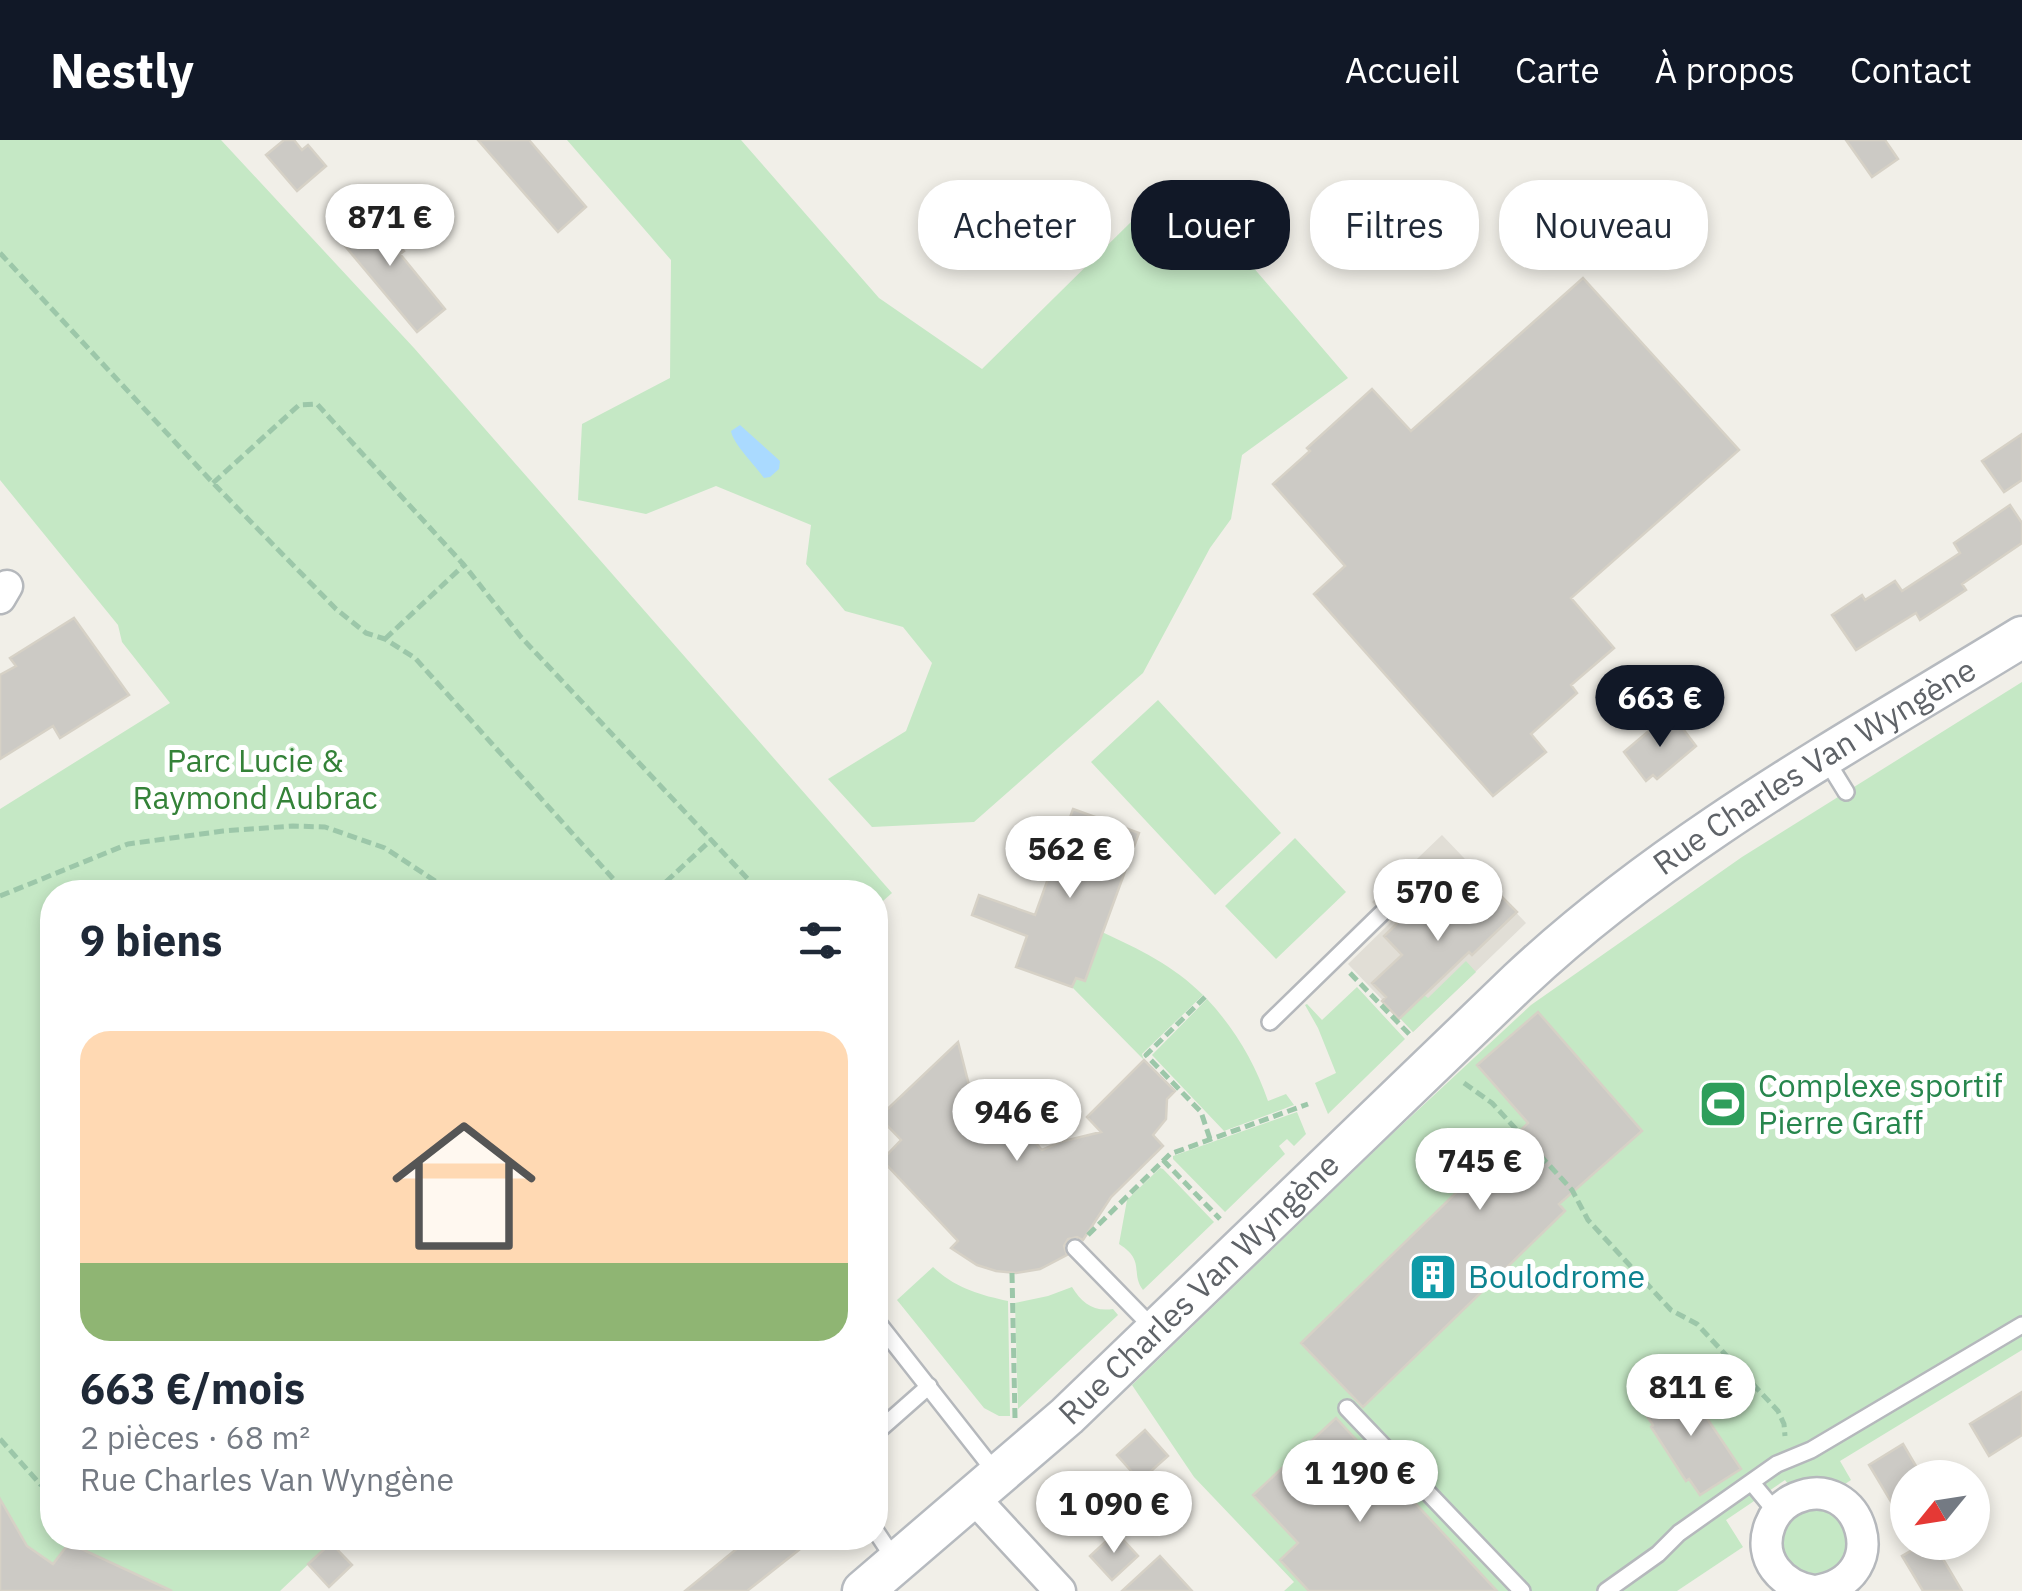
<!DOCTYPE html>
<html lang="fr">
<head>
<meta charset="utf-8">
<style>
	body { margin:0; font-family:"IBM Plex Sans",sans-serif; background:#f6f6f7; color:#1f2937; height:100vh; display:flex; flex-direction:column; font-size:38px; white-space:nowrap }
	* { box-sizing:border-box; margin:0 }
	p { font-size:32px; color:#747a83 }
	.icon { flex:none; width:55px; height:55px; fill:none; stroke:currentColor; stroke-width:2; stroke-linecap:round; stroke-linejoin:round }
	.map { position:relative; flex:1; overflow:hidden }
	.panel { position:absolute; left:40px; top:740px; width:848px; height:670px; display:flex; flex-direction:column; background:#fff; border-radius:40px; box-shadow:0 5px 15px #0003 }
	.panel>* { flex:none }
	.hud { position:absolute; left:918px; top:40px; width:950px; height:90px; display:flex; gap:20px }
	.needle { width:65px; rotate:240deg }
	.fabs { position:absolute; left:1890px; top:1320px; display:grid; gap:20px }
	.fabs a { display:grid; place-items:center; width:100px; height:100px; border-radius:50%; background:#fff; box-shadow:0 5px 15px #0003; font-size:50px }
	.price { position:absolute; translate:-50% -85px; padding:0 22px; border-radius:35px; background:#fff; color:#222; font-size:32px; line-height:65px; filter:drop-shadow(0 2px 5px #0008) }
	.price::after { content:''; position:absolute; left:50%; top:60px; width:30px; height:22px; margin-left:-15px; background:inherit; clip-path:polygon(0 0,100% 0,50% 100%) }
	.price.selected { background:#111827; color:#fff }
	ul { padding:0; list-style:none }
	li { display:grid; align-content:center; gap:20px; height:530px; padding:0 40px }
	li+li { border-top:2px solid #e0e1e3 }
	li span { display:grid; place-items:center; height:310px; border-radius:30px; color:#555 }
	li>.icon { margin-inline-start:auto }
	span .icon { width:180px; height:180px; fill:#fffc; stroke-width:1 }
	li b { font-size:42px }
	h2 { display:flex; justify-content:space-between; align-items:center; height:120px; padding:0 40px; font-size:42px }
	.chip { padding:0 35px; border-radius:40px; background:#fff; box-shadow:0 5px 15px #0003; font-size:35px; line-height:90px }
	.chip.selected { background:#111827; color:#fff }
	header { display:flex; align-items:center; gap:60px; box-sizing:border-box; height:140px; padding:0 50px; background:#111827; color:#fff }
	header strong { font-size:48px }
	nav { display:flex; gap:55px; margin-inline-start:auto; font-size:35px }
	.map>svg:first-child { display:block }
</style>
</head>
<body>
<header>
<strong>Nestly</strong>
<nav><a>Accueil</a><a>Carte</a><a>À propos</a><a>Contact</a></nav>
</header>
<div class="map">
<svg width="2022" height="1451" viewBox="0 0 2022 1451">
	<rect width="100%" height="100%" fill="#f1efe8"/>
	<!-- education -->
	<path fill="#e1ded6" d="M 1442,695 L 1526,783 L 1413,892 L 1348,824 L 1391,782 L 1372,762 Z"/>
	<!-- green -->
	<path fill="#c5e8c5" d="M 0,0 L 221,0 L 414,208 L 892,753 L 875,768 L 875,752 L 52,752 L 52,1398 L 336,1398 L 280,1451 L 169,1451 L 92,1414 L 65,1451 L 0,1451 L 0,669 L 170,563 L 122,502 L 118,485 L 0,340 Z
		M 567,0 L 741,0 L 879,158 L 982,229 L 1132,81 L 1252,126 L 1348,238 L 1242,315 L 1231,379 L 1210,408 L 1143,533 L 974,682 L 872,687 L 828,639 L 906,591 L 932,523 L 903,487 L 845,471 L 806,424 L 811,385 L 716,346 L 646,374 L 578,360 L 582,284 L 670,238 L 671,120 Z
		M 2022,542 L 2022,1210 L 1840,1321 L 1851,1340 L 1845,1344 L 1791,1348 L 1785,1340 L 1726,1380 L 1743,1407 L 1677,1451 L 1284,1451 L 1294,1442 L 1194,1337 L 1132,1245 L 1389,997 L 1531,865 L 1742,717 Z
		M 1158,560 L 1281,693 L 1215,755 L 1091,622 Z
		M 1295,698 L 1346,752 L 1276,819 L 1225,766 Z
		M 1102,792 C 1139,809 1174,826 1203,855 L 1142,914 L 1144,920 L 1072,847 Z
		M 1466,821 L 1476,832 L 1413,892 L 1400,878 L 1424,855 L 1428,858 Z
		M 1357,847 L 1405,899 L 1328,974 L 1315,943 L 1336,933 L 1318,888 L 1305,865 L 1307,864 L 1322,880 Z
		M 1207,859 C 1235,889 1255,923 1268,961 L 1286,954 L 1294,965 L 1224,991 L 1152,915 Z
		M 1297,972 L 1306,994 L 1294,1006 L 1287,999 L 1279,1006 L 1285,1014 L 1225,1072 L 1173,1019 L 1173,1016 Z
		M 1160,1028 L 1163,1029 L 1214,1082 L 1143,1150 C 1130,1133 1146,1121 1119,1104 L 1127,1060 Z
		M 933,1127 C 955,1148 980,1155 1008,1161 L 1010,1276 L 999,1276 L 984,1268 L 897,1160 Z
		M 1072,1147 C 1082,1163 1093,1172 1113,1169 L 1118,1175 L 1018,1269 L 1015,1163 L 1048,1156 Z
		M 1803,1368 L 1826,1368 L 1844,1381 L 1850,1411 L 1830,1435 L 1806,1437 L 1785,1422 C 1778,1393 1779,1387 1803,1368 Z"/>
	<!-- water -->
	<path fill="#aadaff" d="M 740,285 L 780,321 L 779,329 L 770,337 L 764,338 C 755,325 733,304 731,291 Z"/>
	<!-- building -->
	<path fill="#cccac5" stroke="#d6d1c6" stroke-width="2.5" d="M 284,0 L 294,0 L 302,10 L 308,5 L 326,26 L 297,51 L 266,15 Z
		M 478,0 L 529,0 L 586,67 L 558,92 Z
		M 1846,0 L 1885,0 L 1898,19 L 1872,37 Z
		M 366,67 L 404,111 L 400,114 L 445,169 L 417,192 L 335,94 Z
		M 1583,138 L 1739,310 L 1571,458 L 1614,508 L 1571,545 L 1577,553 L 1531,594 L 1546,612 L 1493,656 L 1314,454 L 1345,426 L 1273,344 L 1310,311 L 1307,308 L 1372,249 L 1411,291 Z
		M 2022,294 L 2022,340 L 2004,352 L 1982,321 Z
		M 2010,365 L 2022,383 L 2022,403 L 1962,444 L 1966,450 L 1920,480 L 1916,473 L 1856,510 L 1832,475 L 1862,455 L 1865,460 L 1895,441 L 1902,451 L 1960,413 L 1954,403 Z
		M 74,478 L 129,555 L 60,598 L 53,586 L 0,619 L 0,535 L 16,526 L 10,518 Z
		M 1674,577 L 1696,606 L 1657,639 L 1653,635 L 1646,641 L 1624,612 L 1651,589 L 1654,593 Z
		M 1073,669 L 1139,693 L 1085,841 L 1076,838 L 1072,847 L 1016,827 L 1027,796 L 972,775 L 979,755 L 1035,775 Z
		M 1487,742 L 1517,772 L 1472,815 L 1469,812 L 1399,879 L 1382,861 L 1386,857 L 1372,843 L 1402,815 L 1384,796 L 1420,761 L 1431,773 L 1451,754 L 1462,765 Z
		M 1538,872 L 1642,991 L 1559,1064 L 1565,1071 L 1363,1267 L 1301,1203 L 1528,983 L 1477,925 Z
		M 958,902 L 969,945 L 1006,969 L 1042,1010 L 1060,1002 L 1101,992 L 1087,977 L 1144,920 L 1175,951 L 1167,959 L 1166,979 L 1153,995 L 1163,1006 L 1111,1057 L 1083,1100 L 1077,1097 L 1068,1099 L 1064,1106 L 1067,1115 L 1040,1129 L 1016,1133 L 996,1131 L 977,1125 L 951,1108 L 958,1101 L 882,1020 L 901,1000 L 879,977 Z
		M 1682,1241 L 1741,1329 L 1700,1355 L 1689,1339 L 1686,1341 L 1651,1287 L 1653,1285 L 1642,1269 Z
		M 2022,1252 L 2022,1295 L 1989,1316 L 1970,1284 Z
		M 1336,1278 L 1497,1451 L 1309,1451 L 1280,1420 L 1298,1403 L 1253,1355 Z
		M 1145,1290 L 1168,1316 L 1140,1341 L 1117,1315 Z
		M 1903,1304 L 1923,1338 L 1908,1338 L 1908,1390 L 1869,1325 Z
		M 0,1359 L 27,1406 L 53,1424 L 69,1403 L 172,1451 L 0,1451 Z
		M 1116,1392 L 1138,1416 L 1112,1440 L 1090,1416 Z
		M 750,1398 L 814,1398 L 747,1451 L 685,1451 Z
		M 1926,1402 L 1933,1402 L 1962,1451 L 1923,1451 L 1902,1416 Z
		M 331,1403 L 352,1425 L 329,1447 L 308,1424 Z
		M 1160,1416 L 1192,1451 L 1122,1451 Z"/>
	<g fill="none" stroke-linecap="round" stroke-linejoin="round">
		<!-- lane casing -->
		<g stroke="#b5b8bc" stroke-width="20">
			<path id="lane" d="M 1825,618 L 1846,652
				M 1270,882 L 1383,772
				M 1075,1108 L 1155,1190
				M 875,1179 L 996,1333
				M 1347,1268 L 1522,1451
				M 875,1287 L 878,1291 L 929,1246
				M 1752,1343 L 1776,1372
				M 875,1390 L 895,1420
				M 1606,1451 L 1658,1414 L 1679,1393 L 1777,1324 L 1811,1310 L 2022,1185"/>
		</g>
		<!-- street casing -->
		<g stroke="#b5b8bc" stroke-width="35">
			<path id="street" d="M 0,458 L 7,446
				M 973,1357 L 1060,1451
				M 1814,1451 C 1782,1446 1757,1419 1770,1385 C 1775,1372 1784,1363 1796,1358 C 1860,1330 1897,1438 1816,1451"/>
		</g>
		<!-- secondary casing -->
		<g stroke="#b6babf" stroke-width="45">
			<g id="secondary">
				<path id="s1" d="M 863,1451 L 1067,1276 L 1519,841 C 1668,701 1849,603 2022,497"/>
			</g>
		</g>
		<!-- path -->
		<path stroke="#9cc7a9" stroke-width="5" stroke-dasharray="10 5" stroke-linecap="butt" d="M 0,113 L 213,343 L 336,469 L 366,493 L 385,499 L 415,518 L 625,752
			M 213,343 L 299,265 L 317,264 L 464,425 L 521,497 L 760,752
			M 385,499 L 463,426
			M 655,752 L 712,699
			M 0,756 L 128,704 L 223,691 L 293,686 L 325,687 L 385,708 L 452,752
			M 1350,833 L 1412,897
			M 1205,857 L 1146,915 L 1201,972 L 1210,999
			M 1464,943 L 1492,963 L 1572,1050 L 1588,1080 L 1671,1170 L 1697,1184 L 1778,1271 L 1784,1284 L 1785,1296
			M 1163,1020 L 1220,1079
			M 1088,1095 L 1170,1014 L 1308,964
			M 1012,1133 L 1015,1278
			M 0,1299 L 40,1344 L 52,1351"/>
		<!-- lane -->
		<use href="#lane" stroke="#fff" stroke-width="15"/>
		<!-- street -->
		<use href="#street" stroke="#fff" stroke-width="30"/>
		<!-- secondary -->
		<use href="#secondary" stroke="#fff" stroke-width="40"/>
	</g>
	<!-- icons -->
	<defs>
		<g id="stadium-square" transform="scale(2.5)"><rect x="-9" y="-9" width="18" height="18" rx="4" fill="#2e9e5b" stroke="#fff"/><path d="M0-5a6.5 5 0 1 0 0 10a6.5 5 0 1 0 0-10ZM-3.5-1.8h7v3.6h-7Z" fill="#fff"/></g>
		<g id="building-square" transform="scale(2.5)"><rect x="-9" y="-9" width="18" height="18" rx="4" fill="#0f9aa8" stroke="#fff"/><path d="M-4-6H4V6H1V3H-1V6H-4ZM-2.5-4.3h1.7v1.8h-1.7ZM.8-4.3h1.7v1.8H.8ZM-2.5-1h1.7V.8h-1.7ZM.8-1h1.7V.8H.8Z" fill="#fff"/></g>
	</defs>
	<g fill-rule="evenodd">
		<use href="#stadium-square" x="1723" y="964"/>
		<use href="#building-square" x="1433" y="1137"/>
	</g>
	<g text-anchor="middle" stroke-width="10" stroke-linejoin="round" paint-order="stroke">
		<!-- park labels -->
		<g font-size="32" fill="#348238" stroke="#fff">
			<text x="255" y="632">Parc Lucie &amp;<tspan x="255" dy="37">Raymond Aubrac</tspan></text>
		</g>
		<!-- street labels -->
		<g font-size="32" fill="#5f6368" stroke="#fff">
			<text dy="11" stroke="none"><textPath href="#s1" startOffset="1262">Rue Charles Van Wyngène</textPath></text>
			<text dy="11" stroke="none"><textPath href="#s1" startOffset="452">Rue Charles Van Wyngène</textPath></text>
		</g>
		<!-- leisure labels -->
		<g font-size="32" fill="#27864d" stroke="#fff" text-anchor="start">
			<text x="1758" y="957">Complexe sportif<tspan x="1758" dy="37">Pierre Graff</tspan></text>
		</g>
		<!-- culture labels -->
		<g font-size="32" fill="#0d838f" stroke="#fff" text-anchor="start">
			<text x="1468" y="1148">Boulodrome</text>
		</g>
	</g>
</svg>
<div class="fabs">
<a><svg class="needle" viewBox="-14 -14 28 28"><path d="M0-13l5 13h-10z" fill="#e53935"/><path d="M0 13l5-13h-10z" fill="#747a83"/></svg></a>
</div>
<b class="price" style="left:390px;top:129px">871 €</b>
<b class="price selected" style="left:1660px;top:610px">663 €</b>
<b class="price" style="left:1070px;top:761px">562 €</b>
<b class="price" style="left:1438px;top:804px">570 €</b>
<b class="price" style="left:1017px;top:1024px">946 €</b>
<b class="price" style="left:1480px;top:1073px">745 €</b>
<b class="price" style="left:1691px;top:1299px">811 €</b>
<b class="price" style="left:1360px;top:1385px">1 190 €</b>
<b class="price" style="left:1114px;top:1416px">1 090 €</b>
<div class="hud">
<a class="chip">Acheter</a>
<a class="chip selected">Louer</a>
<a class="chip">Filtres</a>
<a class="chip">Nouveau</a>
</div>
<section class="panel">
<h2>9 biens<svg class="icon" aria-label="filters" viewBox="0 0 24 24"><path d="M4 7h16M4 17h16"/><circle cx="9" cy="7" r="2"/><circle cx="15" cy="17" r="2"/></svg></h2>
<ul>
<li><span style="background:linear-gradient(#ffd9b3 75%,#8fb573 0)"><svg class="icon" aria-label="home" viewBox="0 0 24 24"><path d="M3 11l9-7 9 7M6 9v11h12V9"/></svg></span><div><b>663 €/mois</b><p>2 pièces · 68 m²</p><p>Rue Charles Van Wyngène</p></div></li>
</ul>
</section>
</div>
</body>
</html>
